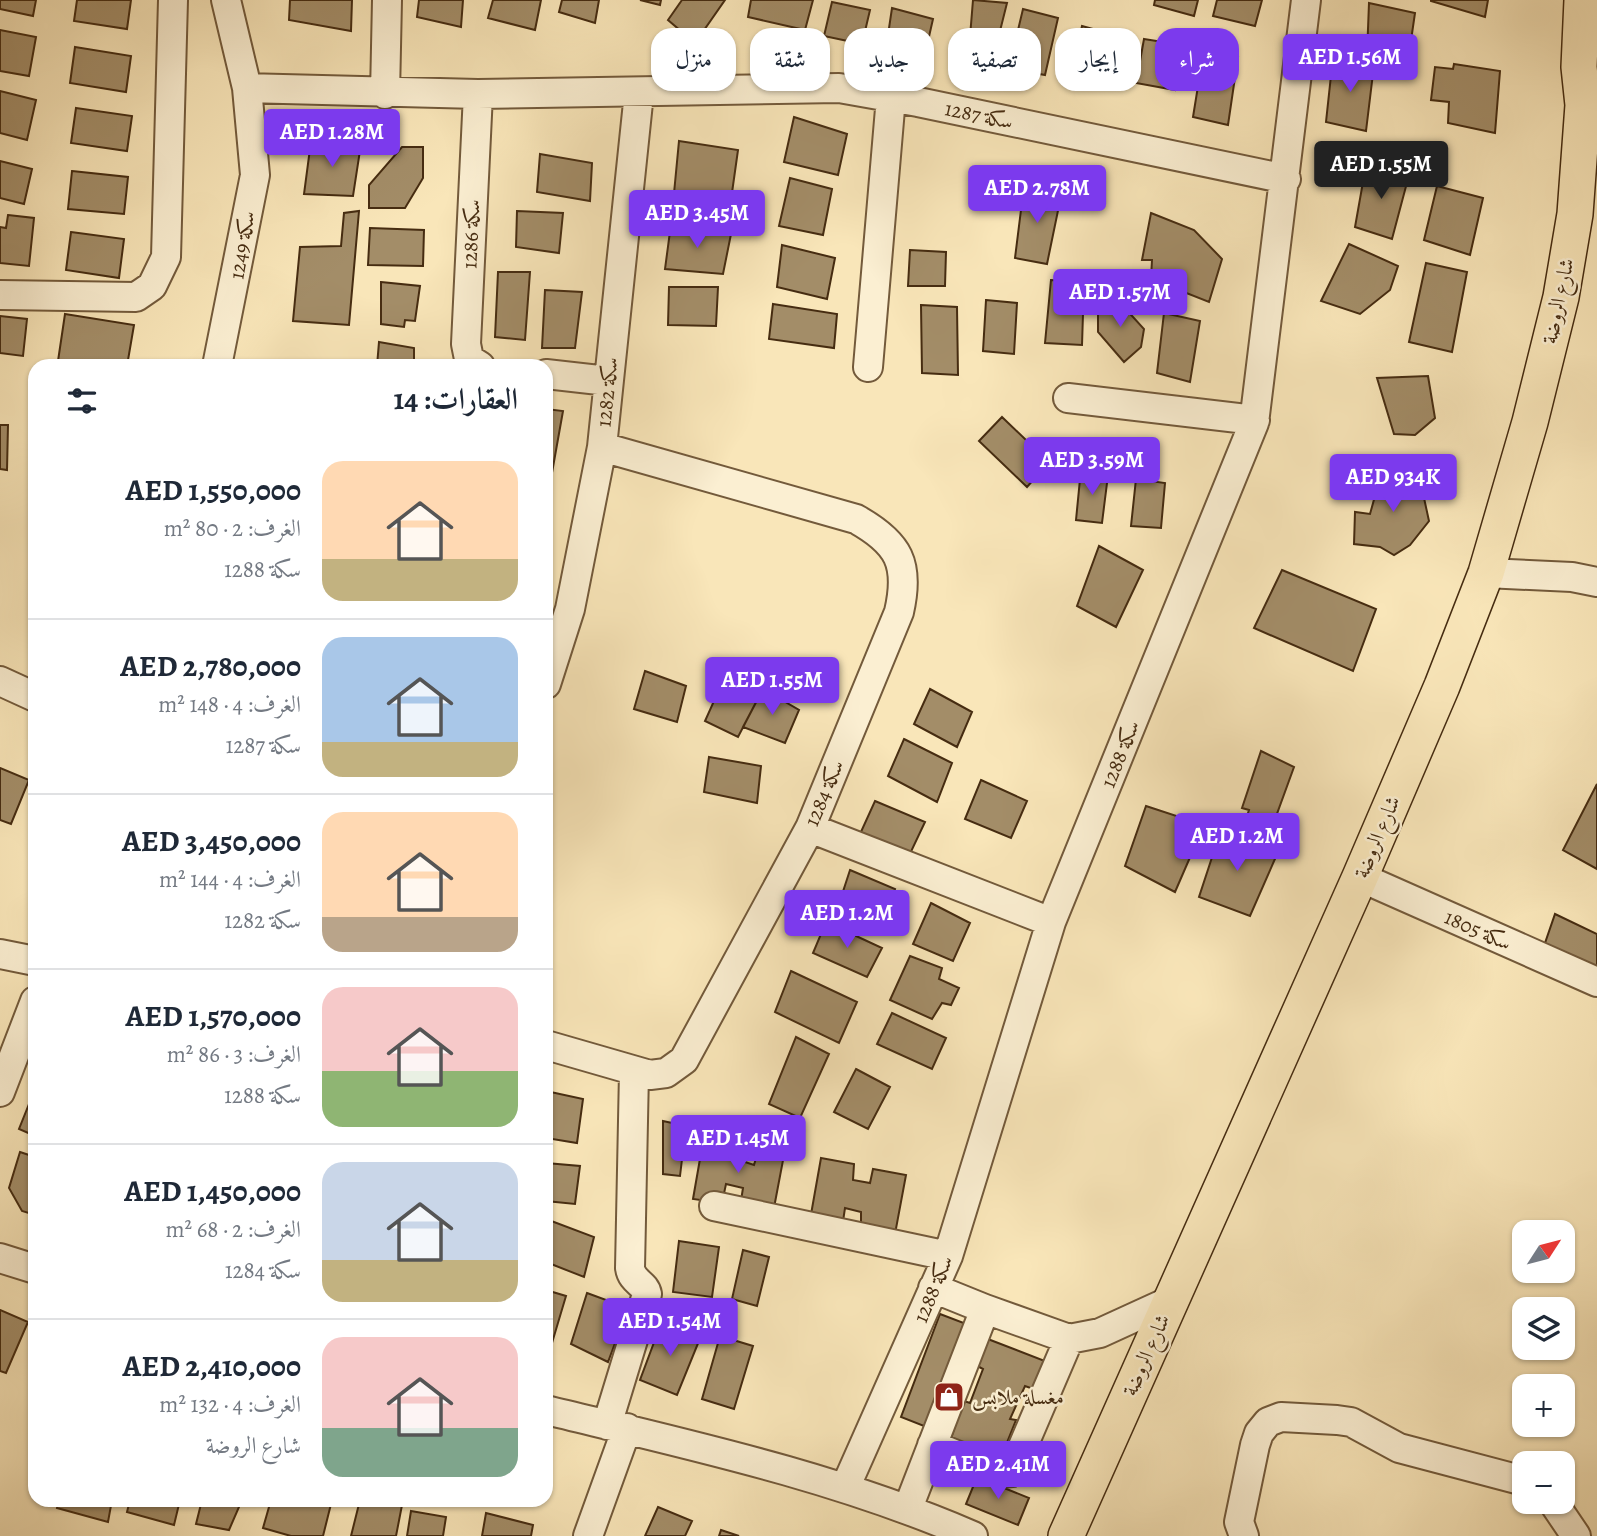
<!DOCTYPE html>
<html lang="ar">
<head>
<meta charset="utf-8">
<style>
	body { margin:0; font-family:Alegreya,Amiri,serif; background:#f6f6f7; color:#1f2937; direction:rtl; height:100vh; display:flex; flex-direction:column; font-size:26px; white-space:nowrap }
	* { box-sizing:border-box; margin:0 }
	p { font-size:23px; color:#747a83 }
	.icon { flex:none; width:38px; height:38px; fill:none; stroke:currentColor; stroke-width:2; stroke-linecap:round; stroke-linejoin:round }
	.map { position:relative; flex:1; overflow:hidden; direction:ltr }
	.side { position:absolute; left:28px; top:359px; width:525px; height:1148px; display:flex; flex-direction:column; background:#fff; border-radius:21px; box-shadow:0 2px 5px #0004; direction:rtl }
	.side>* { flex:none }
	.hud { position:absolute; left:574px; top:28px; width:665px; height:63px; direction:rtl; display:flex; gap:14px }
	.needle { width:46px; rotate:54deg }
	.controls { position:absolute; left:1512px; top:1220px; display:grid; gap:14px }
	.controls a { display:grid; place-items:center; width:63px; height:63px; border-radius:14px; background:#fff; box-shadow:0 2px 5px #0004; font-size:35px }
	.price { position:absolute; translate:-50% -60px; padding:0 16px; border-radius:7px; background:#7c3aed; color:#fff; font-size:23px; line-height:46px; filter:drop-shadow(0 2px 4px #0008) }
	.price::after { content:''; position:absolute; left:50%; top:42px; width:21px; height:16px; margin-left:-10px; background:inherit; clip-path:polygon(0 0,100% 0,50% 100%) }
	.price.on { background:#222; color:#fff }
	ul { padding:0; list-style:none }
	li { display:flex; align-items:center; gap:21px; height:175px; padding:0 35px }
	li+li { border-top:2px solid #e0e1e3 }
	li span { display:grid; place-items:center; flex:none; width:196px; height:140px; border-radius:21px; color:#555 }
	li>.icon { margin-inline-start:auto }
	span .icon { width:84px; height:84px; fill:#fffc; stroke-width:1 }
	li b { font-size:30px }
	h2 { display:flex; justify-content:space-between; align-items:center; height:84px; padding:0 35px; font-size:30px }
	.chip { padding:0 24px; border-radius:21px; background:#fff; box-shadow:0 2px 5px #0004; font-size:24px; line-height:63px }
	.chip.on { background:#7c3aed; color:#fff }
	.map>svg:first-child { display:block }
</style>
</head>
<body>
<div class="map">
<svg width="1597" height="1536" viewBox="0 0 1597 1536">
	<rect width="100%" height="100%" fill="#f9e6b9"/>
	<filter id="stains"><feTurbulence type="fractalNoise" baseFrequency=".00286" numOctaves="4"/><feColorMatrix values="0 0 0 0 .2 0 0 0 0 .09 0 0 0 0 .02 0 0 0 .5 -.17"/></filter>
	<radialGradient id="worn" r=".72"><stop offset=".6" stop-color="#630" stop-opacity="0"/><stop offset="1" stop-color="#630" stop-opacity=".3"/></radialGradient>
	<!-- building -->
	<path fill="#a38d68" stroke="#462c11" stroke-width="2" d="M 0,0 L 36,0 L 33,16 L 0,9 Z
		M 77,0 L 131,0 L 127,29 L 74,21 Z
		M 290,0 L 352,0 L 351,31 L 289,20 Z
		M 419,0 L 463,0 L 461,27 L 417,17 Z
		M 493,0 L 541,0 L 535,30 L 488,18 Z
		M 562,0 L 599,0 L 595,23 L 559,12 Z
		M 640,0 L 661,0 L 660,5 Z
		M 682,0 L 725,0 L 695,43 L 668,20 Z
		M 751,0 L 813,0 L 805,30 L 748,17 Z
		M 973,0 L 1007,3 L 997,43 L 970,37 Z
		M 1155,0 L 1198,0 L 1194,16 L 1154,5 Z
		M 1217,0 L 1262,0 L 1255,26 L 1213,16 Z
		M 1431,0 L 1488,0 L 1485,17 L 1431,1 Z
		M 832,2 L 870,10 L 862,44 L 824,36 Z
		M 1369,3 L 1415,13 L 1408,61 L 1367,55 Z
		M 892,8 L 933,19 L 923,63 L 885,55 Z
		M 1023,9 L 1058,18 L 1045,75 L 1009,68 Z
		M 1082,26 L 1122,37 L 1109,83 L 1072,72 Z
		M 0,30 L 36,37 L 29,76 L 0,71 Z
		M 1144,39 L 1182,45 L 1175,90 L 1136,83 Z
		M 75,47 L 131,56 L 126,92 L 70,83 Z
		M 1204,49 L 1238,57 L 1228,125 L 1193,117 Z
		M 1333,57 L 1374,65 L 1366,131 L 1326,122 Z
		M 1454,64 L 1500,71 L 1495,133 L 1448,123 L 1449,102 L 1431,100 L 1435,67 L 1453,69 Z
		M 0,91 L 36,100 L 27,140 L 0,133 Z
		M 76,108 L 132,116 L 127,151 L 71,143 Z
		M 794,117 L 847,134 L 838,175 L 784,162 Z
		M 311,141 L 361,144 L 353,196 L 304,194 Z
		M 679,141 L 738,150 L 729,214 L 673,204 Z
		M 402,147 L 423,147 L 423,178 L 405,208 L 369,208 L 369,185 Z
		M 540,154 L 592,163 L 590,201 L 537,192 Z
		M 0,161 L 32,169 L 24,204 L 0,198 Z
		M 1366,165 L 1409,175 L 1392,239 L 1355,227 Z
		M 72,171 L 128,177 L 124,214 L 68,209 Z
		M 790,178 L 832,189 L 823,235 L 779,226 Z
		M 1024,186 L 1061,196 L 1047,264 L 1015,258 Z
		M 1437,186 L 1483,198 L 1470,255 L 1424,240 Z
		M 359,211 L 349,325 L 293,321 L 300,247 L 341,246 L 344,213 Z
		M 517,211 L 563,213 L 559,253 L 516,247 Z
		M 1151,213 L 1194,230 L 1222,259 L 1209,302 L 1151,279 L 1152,260 L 1142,260 Z
		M 8,215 L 34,218 L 29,266 L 0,263 L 0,227 L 6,228 Z
		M 671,224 L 731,234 L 723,274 L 665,269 Z
		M 370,228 L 424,230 L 423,266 L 368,265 Z
		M 71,232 L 124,239 L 119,278 L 66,270 Z
		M 1349,244 L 1398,266 L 1390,290 L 1360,314 L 1321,301 Z
		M 782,245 L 835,258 L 827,299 L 777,287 Z
		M 910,250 L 946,252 L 945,286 L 908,286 Z
		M 1426,263 L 1467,272 L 1452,352 L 1409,342 Z
		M 498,272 L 530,272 L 525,340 L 495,337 Z
		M 1051,280 L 1084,283 L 1082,345 L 1045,343 Z
		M 381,282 L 420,286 L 415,321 L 405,320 L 404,327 L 381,324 Z
		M 669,287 L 718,287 L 716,326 L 668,325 Z
		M 545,290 L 582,292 L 575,348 L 542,348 Z
		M 1113,295 L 1144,329 L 1141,347 L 1124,362 L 1098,332 L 1098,310 Z
		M 986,300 L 1017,303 L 1014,354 L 983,351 Z
		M 773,304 L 837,314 L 834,348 L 769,339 Z
		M 921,305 L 957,307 L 958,375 L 922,373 Z
		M 1164,313 L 1200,321 L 1190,382 L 1157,373 Z
		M 65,314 L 134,325 L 127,366 L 87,366 L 58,361 Z
		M 0,316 L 27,319 L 23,356 L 0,353 Z
		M 379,342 L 414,348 L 414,366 L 377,366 Z
		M 1428,376 L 1435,418 L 1415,435 L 1394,434 L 1377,378 Z
		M 546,409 L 563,411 L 550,484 L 546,483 Z
		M 1002,417 L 1049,462 L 1027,487 L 979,441 Z
		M 0,425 L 8,425 L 7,470 L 0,469 Z
		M 1081,469 L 1108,475 L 1102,523 L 1076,520 Z
		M 1400,472 L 1419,475 L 1429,521 L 1410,545 L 1394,555 L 1380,547 L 1354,544 L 1355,512 L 1370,514 L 1380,478 Z
		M 1136,479 L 1165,483 L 1161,528 L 1131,526 Z
		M 1099,546 L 1143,570 L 1116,627 L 1077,606 Z
		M 34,557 L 35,557 L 35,595 L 30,595 Z
		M 1282,570 L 1376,609 L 1353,671 L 1254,628 Z
		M 645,671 L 686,686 L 677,722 L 634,709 Z
		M 727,672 L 763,689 L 738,737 L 705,721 Z
		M 763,689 L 799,710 L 785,743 L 743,727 Z
		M 930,689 L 972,712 L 957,747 L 914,724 Z
		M 904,739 L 952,763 L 937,802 L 888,776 Z
		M 1261,751 L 1294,767 L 1270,833 L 1244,825 L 1249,810 L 1242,808 Z
		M 709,757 L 761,766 L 757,803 L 704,792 Z
		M 0,768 L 29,780 L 11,824 L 0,820 Z
		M 981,780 L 1027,801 L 1011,838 L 965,819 Z
		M 1597,784 L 1597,869 L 1563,850 Z
		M 875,801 L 925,822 L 908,858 L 860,834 Z
		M 1146,806 L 1204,825 L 1175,892 L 1125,866 Z
		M 1221,830 L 1278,852 L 1250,916 L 1199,897 Z
		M 850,870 L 895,889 L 881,929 L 837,910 Z
		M 931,903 L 970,923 L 953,961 L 913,944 Z
		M 1555,914 L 1597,934 L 1597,970 L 1544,946 Z
		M 826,922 L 882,948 L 867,977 L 813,953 Z
		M 910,956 L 942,968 L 939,979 L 959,988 L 951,1005 L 942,1003 L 932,1019 L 890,1000 Z
		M 791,971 L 857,1002 L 839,1043 L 775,1012 Z
		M 892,1013 L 946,1038 L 932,1069 L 877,1044 Z
		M 796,1037 L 829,1054 L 800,1118 L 769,1104 Z
		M 856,1069 L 890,1087 L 868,1129 L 834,1112 Z
		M 35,1089 L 35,1136 L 19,1129 Z
		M 546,1091 L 583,1099 L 577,1143 L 546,1138 Z
		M 663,1121 L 686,1126 L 680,1176 L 663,1174 Z
		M 704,1136 L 738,1142 L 736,1159 L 754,1165 L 759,1148 L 784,1155 L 773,1213 L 740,1207 L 743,1188 L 726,1184 L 722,1203 L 693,1199 Z
		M 20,1152 L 35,1157 L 35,1215 L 22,1211 L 9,1188 Z
		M 821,1158 L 854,1164 L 853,1180 L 870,1183 L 873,1169 L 906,1175 L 895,1234 L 861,1230 L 861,1212 L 845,1208 L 842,1228 L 810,1220 Z
		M 546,1163 L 580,1166 L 575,1204 L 546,1201 Z
		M 546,1219 L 594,1237 L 584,1277 L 546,1262 Z
		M 679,1241 L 719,1247 L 712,1297 L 673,1292 Z
		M 743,1250 L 769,1257 L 757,1306 L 732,1299 Z
		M 546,1290 L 566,1296 L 549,1353 L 546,1352 Z
		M 587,1293 L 628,1308 L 608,1362 L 571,1344 Z
		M 0,1310 L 28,1322 L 6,1373 L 0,1371 Z
		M 940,1314 L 969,1325 L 929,1428 L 901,1417 Z
		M 662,1321 L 701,1336 L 677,1395 L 640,1380 Z
		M 720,1336 L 753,1346 L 734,1409 L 702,1399 Z
		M 980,1336 L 1050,1363 L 1039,1391 L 1025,1386 L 1010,1419 L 1016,1420 L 1000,1460 L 951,1438 L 964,1401 L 970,1403 L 983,1369 L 970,1362 Z
		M 977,1477 L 1029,1498 L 1018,1525 L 966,1504 Z
		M 59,1500 L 112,1500 L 108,1522 L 57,1508 Z
		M 130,1500 L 180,1500 L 174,1525 L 127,1512 Z
		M 202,1500 L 242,1500 L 229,1530 L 196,1524 Z
		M 271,1500 L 332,1500 L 323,1536 L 291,1536 L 263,1528 Z
		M 360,1500 L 403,1500 L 396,1536 L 351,1536 Z
		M 658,1507 L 692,1521 L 685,1536 L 645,1536 Z
		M 411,1511 L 446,1517 L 443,1536 L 407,1536 Z
		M 486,1513 L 533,1525 L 531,1536 L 482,1536 Z
		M 721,1530 L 739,1536 L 719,1536 Z"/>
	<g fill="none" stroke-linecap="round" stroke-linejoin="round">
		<!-- minor casing -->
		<g stroke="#735a3b" stroke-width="32">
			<path id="minor" d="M 247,88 L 478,94 L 839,88 L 918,102 L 1286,179
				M 385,94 L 387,0
				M 478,94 L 466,344 L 469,359 L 480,366
				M 0,295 L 136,297 L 152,286 L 166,257 L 173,0
				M 217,366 L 255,175 L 247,88 L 226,0
				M 868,367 L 891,97
				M 546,374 L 608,381
				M 1068,398 L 1255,420
				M 1486,573 L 1572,577 L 1597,582
				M 0,681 L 35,697
				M 546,684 L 570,609 L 602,447 L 639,93
				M 810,828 L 1051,922
				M 1360,877 L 1597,982
				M 0,954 L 35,961
				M 546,1045 L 650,1075 L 666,1073 L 684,1060 L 810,828 L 899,612 C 910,564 899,543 856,519 L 602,447
				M 0,1092 L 35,1001
				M 714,1206 L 948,1256
				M 0,1258 L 35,1269
				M 933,1288 L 985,1309
				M 546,1410 C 690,1445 837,1477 973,1536
				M 607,1425 L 647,1294 C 645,1283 632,1282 630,1268 L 634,1072
				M 932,1445 L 1000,1473 L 1012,1472 L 1069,1339
				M 845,1488 L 948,1256 L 1051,922 L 1254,423 L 1306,0
				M 1553,1502 L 1576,1536
				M 908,1508 L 985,1309 L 1069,1339 L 1100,1333 L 1170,1301
				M 588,1536 L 627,1428
				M 1244,1536 L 1239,1522 L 1255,1445 L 1259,1433 L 1268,1422 L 1281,1417 L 1337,1420 L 1351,1422 L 1399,1448 L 1524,1481"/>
		</g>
		<!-- major casing -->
		<g stroke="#462c11" stroke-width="38">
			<path id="major" d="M 1066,1536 L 1360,877 L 1442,686 L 1486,573 L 1530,422 L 1561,297 L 1575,214 L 1583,105 L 1579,67 L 1582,0"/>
		</g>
		<!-- minor -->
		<use href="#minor" stroke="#fbefd2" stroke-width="28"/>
		<!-- major -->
		<use href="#major" stroke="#f9e6b9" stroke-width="35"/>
	</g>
	<!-- icons -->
	<defs>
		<g id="shop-square" transform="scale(1.575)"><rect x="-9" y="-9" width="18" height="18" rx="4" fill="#8f2418" stroke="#fbefd2"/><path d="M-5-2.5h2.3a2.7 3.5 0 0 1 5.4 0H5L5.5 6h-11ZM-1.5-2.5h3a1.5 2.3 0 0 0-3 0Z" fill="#fff"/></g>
	</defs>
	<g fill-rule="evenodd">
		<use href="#shop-square" x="949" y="1397"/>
	</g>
	<g text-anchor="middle" stroke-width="5" stroke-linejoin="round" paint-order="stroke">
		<!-- street labels -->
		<g font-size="21" fill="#462c11" stroke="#fbefd2">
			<text transform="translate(979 115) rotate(12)" y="7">سكة 1287</text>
			<text transform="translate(471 234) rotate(-87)" y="7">سكة 1286</text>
			<text transform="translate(242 245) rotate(-80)" y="7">سكة 1249</text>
			<text transform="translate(1558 301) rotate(-78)" y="7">شارع الروضة</text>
			<text transform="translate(607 392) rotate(-84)" y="7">سكة 1282</text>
			<text transform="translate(1120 754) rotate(-68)" y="7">سكة 1288</text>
			<text transform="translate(824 793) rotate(-67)" y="7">سكة 1284</text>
			<text transform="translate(1377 837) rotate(-67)" y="7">شارع الروضة</text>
			<text transform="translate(1478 930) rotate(24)" y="7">سكة 1805</text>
			<text transform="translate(933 1289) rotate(-67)" y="7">سكة 1288</text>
			<text transform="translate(1146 1355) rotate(-66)" y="7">شارع الروضة</text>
		</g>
		<!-- poi labels -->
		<g font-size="21" fill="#462c11" stroke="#fbefd2" text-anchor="start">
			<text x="972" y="1404">مغسلة ملابس</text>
		</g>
	</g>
	<rect width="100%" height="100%" filter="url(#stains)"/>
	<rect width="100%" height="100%" fill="url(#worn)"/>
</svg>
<div class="controls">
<a><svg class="needle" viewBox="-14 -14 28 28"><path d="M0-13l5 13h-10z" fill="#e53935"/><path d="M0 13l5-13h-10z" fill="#747a83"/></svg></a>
<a><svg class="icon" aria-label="layers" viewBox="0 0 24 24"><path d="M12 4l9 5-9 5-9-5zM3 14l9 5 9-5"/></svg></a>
<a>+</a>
<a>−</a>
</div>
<b class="price" style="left:1350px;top:94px">AED 1.56M</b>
<b class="price" style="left:332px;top:169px">AED 1.28M</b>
<b class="price on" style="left:1381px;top:201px">AED 1.55M</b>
<b class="price" style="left:1037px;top:225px">AED 2.78M</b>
<b class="price" style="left:697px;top:250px">AED 3.45M</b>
<b class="price" style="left:1120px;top:329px">AED 1.57M</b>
<b class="price" style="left:1092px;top:497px">AED 3.59M</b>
<b class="price" style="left:1393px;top:514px">AED 934K</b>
<b class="price" style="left:772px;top:717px">AED 1.55M</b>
<b class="price" style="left:1237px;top:873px">AED 1.2M</b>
<b class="price" style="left:847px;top:950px">AED 1.2M</b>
<b class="price" style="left:738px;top:1175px">AED 1.45M</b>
<b class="price" style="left:670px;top:1358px">AED 1.54M</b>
<b class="price" style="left:998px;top:1501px">AED 2.41M</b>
<div class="hud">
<a class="chip on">شراء</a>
<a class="chip">إيجار</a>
<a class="chip">تصفية</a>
<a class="chip">جديد</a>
<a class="chip">شقة</a>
<a class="chip">منزل</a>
</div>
<section class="side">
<h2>العقارات: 14<svg class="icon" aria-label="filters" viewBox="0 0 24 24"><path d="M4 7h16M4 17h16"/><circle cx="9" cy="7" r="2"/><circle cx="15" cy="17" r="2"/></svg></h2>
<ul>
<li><span style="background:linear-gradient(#ffd9b3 70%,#c2b280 0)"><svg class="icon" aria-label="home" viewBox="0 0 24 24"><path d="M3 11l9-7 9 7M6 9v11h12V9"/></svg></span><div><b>AED 1,550,000</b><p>الغرف: 2 · 80 m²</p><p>سكة 1288</p></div></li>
<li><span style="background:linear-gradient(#a9c7e8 75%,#c2b280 0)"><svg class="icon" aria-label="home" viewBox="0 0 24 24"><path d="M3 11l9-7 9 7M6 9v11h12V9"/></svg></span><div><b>AED 2,780,000</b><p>الغرف: 4 · 148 m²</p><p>سكة 1287</p></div></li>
<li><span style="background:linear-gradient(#ffd9b3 75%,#b9a48a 0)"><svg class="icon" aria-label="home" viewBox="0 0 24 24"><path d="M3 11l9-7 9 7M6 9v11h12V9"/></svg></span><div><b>AED 3,450,000</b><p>الغرف: 4 · 144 m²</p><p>سكة 1282</p></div></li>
<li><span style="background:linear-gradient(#f6c9c9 60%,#8fb573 0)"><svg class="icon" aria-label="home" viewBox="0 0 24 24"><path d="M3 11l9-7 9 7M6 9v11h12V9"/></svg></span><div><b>AED 1,570,000</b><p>الغرف: 3 · 86 m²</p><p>سكة 1288</p></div></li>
<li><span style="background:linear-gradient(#c9d6e8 70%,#c2b280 0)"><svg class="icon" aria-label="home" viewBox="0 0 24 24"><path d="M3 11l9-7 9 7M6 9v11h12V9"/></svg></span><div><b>AED 1,450,000</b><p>الغرف: 2 · 68 m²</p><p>سكة 1284</p></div></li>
<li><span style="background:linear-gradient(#f6c9c9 65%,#7fa58c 0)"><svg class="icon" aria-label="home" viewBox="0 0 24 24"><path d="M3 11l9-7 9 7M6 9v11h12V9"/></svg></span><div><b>AED 2,410,000</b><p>الغرف: 4 · 132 m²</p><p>شارع الروضة</p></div></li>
</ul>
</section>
</div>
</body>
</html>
